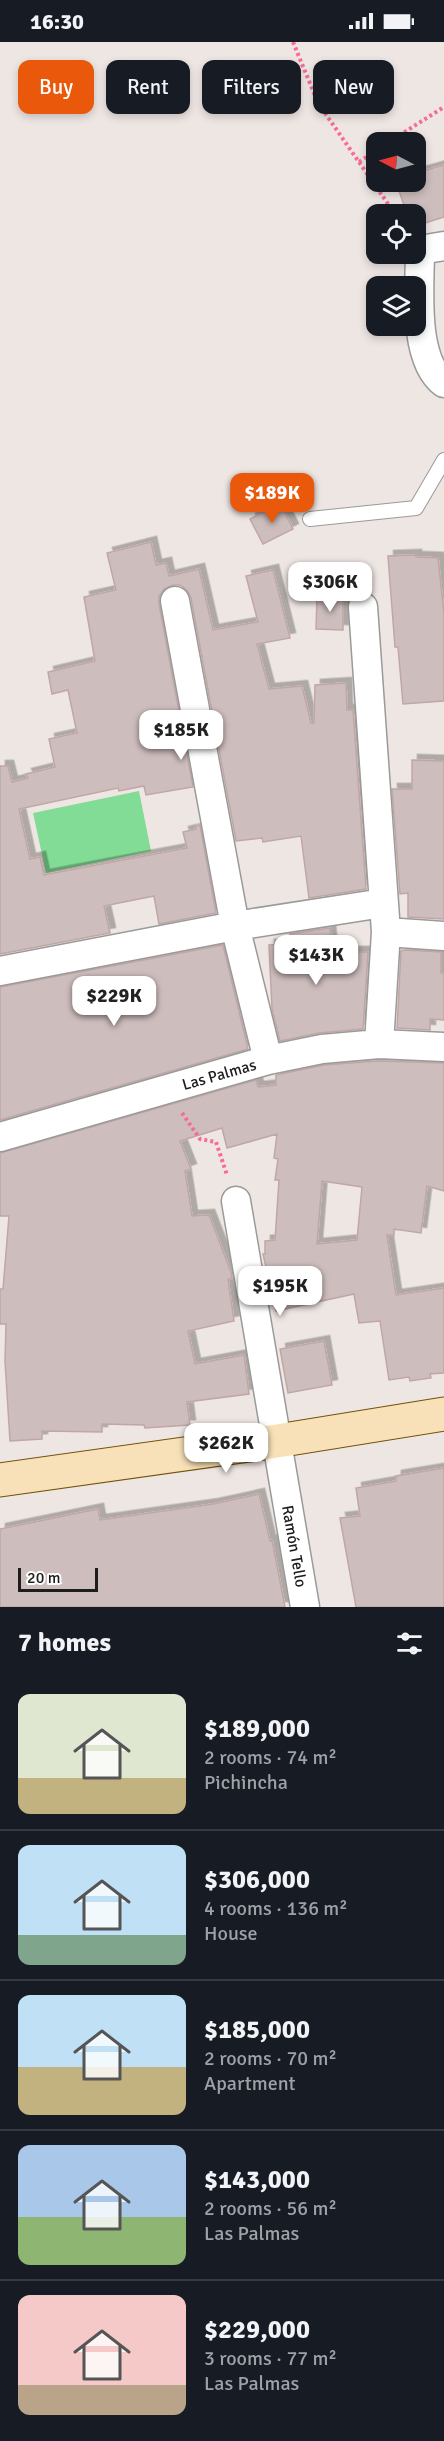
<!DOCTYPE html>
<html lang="en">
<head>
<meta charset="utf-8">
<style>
	body { margin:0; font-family:Signika,sans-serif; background:#20242c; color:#f1f3f6; height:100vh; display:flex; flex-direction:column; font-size:22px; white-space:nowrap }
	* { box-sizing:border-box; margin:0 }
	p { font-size:20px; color:#9ea1a6 }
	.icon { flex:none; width:33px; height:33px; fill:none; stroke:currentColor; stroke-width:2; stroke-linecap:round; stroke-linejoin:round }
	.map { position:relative; height:1565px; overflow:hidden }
	.panel { display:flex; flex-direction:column; background:#171b24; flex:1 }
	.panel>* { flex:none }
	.hud { position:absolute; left:18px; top:18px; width:408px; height:54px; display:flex; gap:12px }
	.needle { width:39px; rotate:276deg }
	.fabs { position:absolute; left:366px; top:90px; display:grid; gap:12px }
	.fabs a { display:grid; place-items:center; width:60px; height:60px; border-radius:12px; background:#171b24; box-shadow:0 3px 9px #0003; font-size:30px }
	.scale { position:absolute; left:18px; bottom:15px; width:80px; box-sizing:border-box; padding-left:6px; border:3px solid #1d1d1d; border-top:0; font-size:16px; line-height:21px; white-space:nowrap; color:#1d1d1d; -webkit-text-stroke:4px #fff; paint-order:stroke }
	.price { position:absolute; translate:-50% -51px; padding:0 14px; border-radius:12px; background:#fff; color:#222; font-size:20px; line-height:39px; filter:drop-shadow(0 2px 3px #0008) }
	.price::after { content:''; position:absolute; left:50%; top:36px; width:18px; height:14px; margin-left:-9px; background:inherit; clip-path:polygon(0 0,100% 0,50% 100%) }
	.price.active { background:#ea580c; color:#fff }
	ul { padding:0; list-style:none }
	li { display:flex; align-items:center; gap:18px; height:150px; padding:0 18px }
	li+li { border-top:2px solid #363941 }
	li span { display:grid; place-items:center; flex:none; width:168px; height:120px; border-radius:12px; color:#555 }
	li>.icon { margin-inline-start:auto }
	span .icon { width:72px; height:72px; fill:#fffc; stroke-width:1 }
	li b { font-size:26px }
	h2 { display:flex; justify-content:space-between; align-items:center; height:72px; padding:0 18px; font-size:26px }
	.pill { padding:0 21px; border-radius:12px; background:#171b24; box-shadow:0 3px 9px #0003; font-size:21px; line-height:54px }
	.pill.active { background:#ea580c; color:#fff }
	.status { display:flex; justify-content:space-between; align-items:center; height:42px; padding:0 30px; background:#171b24; direction:ltr }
	.status svg { height:16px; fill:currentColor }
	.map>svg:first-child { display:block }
</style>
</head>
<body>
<div class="status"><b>16:30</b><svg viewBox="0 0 49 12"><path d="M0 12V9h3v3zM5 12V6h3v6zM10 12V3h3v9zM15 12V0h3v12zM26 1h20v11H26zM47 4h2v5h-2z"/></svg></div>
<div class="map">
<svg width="444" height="1565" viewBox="0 0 444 1565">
	<defs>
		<filter id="shadow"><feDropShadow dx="5.5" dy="-5.5" stdDeviation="0" flood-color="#0004"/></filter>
	</defs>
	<rect width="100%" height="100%" fill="#eee6e3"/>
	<!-- pitch -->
	<path fill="#83dc95" d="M 139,749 L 151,809 L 46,831 L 33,771 Z"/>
	<!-- building -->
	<path fill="#cebdbd" stroke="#c0a7a6" stroke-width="1.5" fill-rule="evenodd" filter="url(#shadow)" d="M 444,123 L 444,175 L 416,184 L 416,172 L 407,172 L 396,140 L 416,140 L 416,131 Z
		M 280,461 L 293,487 L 263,502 L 250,477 Z
		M 151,500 L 156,523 L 166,521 L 169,534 L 199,527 L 213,588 L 258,580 L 246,534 L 273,528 L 290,596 L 257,602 L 269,647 L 302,644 L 311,681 L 314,681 L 315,643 L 346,641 L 347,668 L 353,668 L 366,847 L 309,856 L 301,794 L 263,800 L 262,796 L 236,799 L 191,556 L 187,548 L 180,543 L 173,543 L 164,547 L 159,554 L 159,562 L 193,745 L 146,753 L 144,744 L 119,749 L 118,746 L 19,767 L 30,817 L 40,815 L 44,833 L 187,806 L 183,790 L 196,787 L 196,784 L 200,783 L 216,871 L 159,882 L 154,854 L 104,864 L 110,891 L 0,912 L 0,724 L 8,724 L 12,740 L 28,736 L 26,732 L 55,725 L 49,697 L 77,691 L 68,648 L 52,652 L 48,630 L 95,619 L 84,555 L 116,548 L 107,511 Z
		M 416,513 L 416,515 L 438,516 L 444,572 L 444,659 L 403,662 L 398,605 L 395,605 L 388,514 Z
		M 343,554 L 343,588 L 316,587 L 317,555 Z
		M 412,718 L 444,719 L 444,877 L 408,875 L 408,851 L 400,852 L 392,747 L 412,747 Z
		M 330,886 L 332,910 L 368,910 L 363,987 L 319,991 L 280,999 L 272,967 L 269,903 L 291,902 L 290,892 Z
		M 223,903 L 248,1007 L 0,1078 L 0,945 Z
		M 403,908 L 441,910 L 441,931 L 444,931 L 444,978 L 430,977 L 430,988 L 397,986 L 401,909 Z
		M 379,1019 L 444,1021 L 444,1149 L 427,1144 L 421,1191 L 394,1187 L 394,1193 L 387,1193 L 396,1253 L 444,1246 L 444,1331 L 430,1332 L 431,1336 L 410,1339 L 409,1335 L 389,1338 L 380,1279 L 359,1281 L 354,1252 L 276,1269 L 263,1212 L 265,1212 L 265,1199 L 275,1198 L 279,1138 L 275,1138 L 278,1117 L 274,1116 L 277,1092 L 227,1106 L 222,1086 L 180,1099 L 191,1127 L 185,1129 L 192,1174 L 209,1173 L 231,1230 L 232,1237 L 228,1237 L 234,1279 L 188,1289 L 195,1322 L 244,1313 L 249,1352 L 187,1360 L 190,1383 L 145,1386 L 144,1383 L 102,1382 L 102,1390 L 42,1389 L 42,1397 L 10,1399 L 5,1319 L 6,1282 L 0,1282 L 0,1247 L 3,1247 L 9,1174 L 0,1174 L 0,1111 L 256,1038 L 258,1045 L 276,1043 L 276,1033 L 324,1023 ZM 322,1139 L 362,1145 L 357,1198 L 317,1202 Z
		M 324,1299 L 332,1343 L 288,1351 L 280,1307 Z
		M 444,1426 L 444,1565 L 356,1565 L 340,1476 L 360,1474 L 356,1446 L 396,1439 L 396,1434 Z
		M 259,1452 L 270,1499 L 272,1498 L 285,1565 L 0,1565 L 0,1487 L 98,1467 L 100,1478 L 213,1462 Z"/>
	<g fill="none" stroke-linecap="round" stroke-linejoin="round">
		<!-- lane casing -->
		<g stroke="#9a9a9a" stroke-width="16">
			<path id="lane" d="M 310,477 L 416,466 L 444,418"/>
		</g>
		<!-- street casing -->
		<g stroke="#9a9a9a" stroke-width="31">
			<path id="street" d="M 444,204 L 420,208 C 420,244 412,317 444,341
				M 175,559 L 235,884 L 268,1018
				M 363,565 L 386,890 L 379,1002
				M 386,890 L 444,894
				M 0,929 L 235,884 L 383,861
				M 0,1095 L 268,1018 L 322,1007 L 379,1002 L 444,1005
				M 236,1159 L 305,1565"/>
		</g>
		<!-- secondary casing -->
		<g stroke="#725207" stroke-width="35">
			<path id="secondary" d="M 0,1438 L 277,1399 L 444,1372"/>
		</g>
		<!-- path -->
		<path stroke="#f76c96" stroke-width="4" stroke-dasharray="3 3" stroke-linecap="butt" d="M 293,0 L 318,61 L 395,172
			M 389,100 L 444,65
			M 359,120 L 376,109
			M 182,1071 L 200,1097 L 216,1100 L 227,1133"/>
		<!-- lane -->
		<use href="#lane" stroke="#fff" stroke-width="14"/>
		<!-- street -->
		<use href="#street" stroke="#fff" stroke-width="28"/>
		<!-- secondary -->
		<use href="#secondary" stroke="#f8e1b8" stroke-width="33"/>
	</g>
	<g text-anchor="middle" stroke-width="5" stroke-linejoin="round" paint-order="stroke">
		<!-- street labels -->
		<g font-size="16" fill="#1d1d1d" stroke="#fff">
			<text transform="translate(219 1032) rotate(-16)" y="6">Las Palmas</text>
			<text transform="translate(295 1504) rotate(80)" y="6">Ramón Tello</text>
		</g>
	</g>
</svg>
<div class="fabs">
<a><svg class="needle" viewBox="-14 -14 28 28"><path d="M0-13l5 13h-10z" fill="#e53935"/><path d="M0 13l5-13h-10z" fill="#9ea1a6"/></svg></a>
<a><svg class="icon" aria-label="locate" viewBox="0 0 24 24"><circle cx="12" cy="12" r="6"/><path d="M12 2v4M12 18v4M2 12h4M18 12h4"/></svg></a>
<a><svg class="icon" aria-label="layers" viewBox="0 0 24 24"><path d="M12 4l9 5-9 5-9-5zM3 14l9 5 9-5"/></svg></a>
</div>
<div class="scale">20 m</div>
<b class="price active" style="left:272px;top:482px">$189K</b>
<b class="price" style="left:330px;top:571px">$306K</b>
<b class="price" style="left:181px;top:719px">$185K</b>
<b class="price" style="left:316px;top:944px">$143K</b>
<b class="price" style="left:114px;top:985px">$229K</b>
<b class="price" style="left:280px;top:1275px">$195K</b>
<b class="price" style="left:226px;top:1432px">$262K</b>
<div class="hud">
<a class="pill active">Buy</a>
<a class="pill">Rent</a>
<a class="pill">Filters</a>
<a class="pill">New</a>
</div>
</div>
<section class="panel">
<h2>7 homes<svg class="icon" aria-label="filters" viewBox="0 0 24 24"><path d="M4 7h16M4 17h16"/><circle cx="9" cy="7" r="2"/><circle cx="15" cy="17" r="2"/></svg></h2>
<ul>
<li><span style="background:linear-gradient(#dfe7d0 70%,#c2b280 0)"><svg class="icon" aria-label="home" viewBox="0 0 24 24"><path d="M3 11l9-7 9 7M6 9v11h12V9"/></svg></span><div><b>$189,000</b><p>2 rooms · 74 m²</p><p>Pichincha</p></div></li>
<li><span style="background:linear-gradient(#bfe0f5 75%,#7fa58c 0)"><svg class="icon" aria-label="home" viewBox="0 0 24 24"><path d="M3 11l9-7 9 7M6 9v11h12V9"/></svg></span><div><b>$306,000</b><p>4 rooms · 136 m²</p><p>House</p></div></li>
<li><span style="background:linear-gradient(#bfe0f5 60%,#c2b280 0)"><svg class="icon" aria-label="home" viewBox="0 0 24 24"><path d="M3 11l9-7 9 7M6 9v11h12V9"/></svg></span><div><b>$185,000</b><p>2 rooms · 70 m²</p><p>Apartment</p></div></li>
<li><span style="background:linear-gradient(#a9c7e8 60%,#8fb573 0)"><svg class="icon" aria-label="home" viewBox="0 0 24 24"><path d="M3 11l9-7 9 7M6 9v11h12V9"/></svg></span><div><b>$143,000</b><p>2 rooms · 56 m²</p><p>Las Palmas</p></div></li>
<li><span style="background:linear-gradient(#f6c9c9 75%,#b9a48a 0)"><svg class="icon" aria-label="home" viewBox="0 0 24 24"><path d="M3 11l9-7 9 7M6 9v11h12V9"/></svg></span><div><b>$229,000</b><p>3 rooms · 77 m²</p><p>Las Palmas</p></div></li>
</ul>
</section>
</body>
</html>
